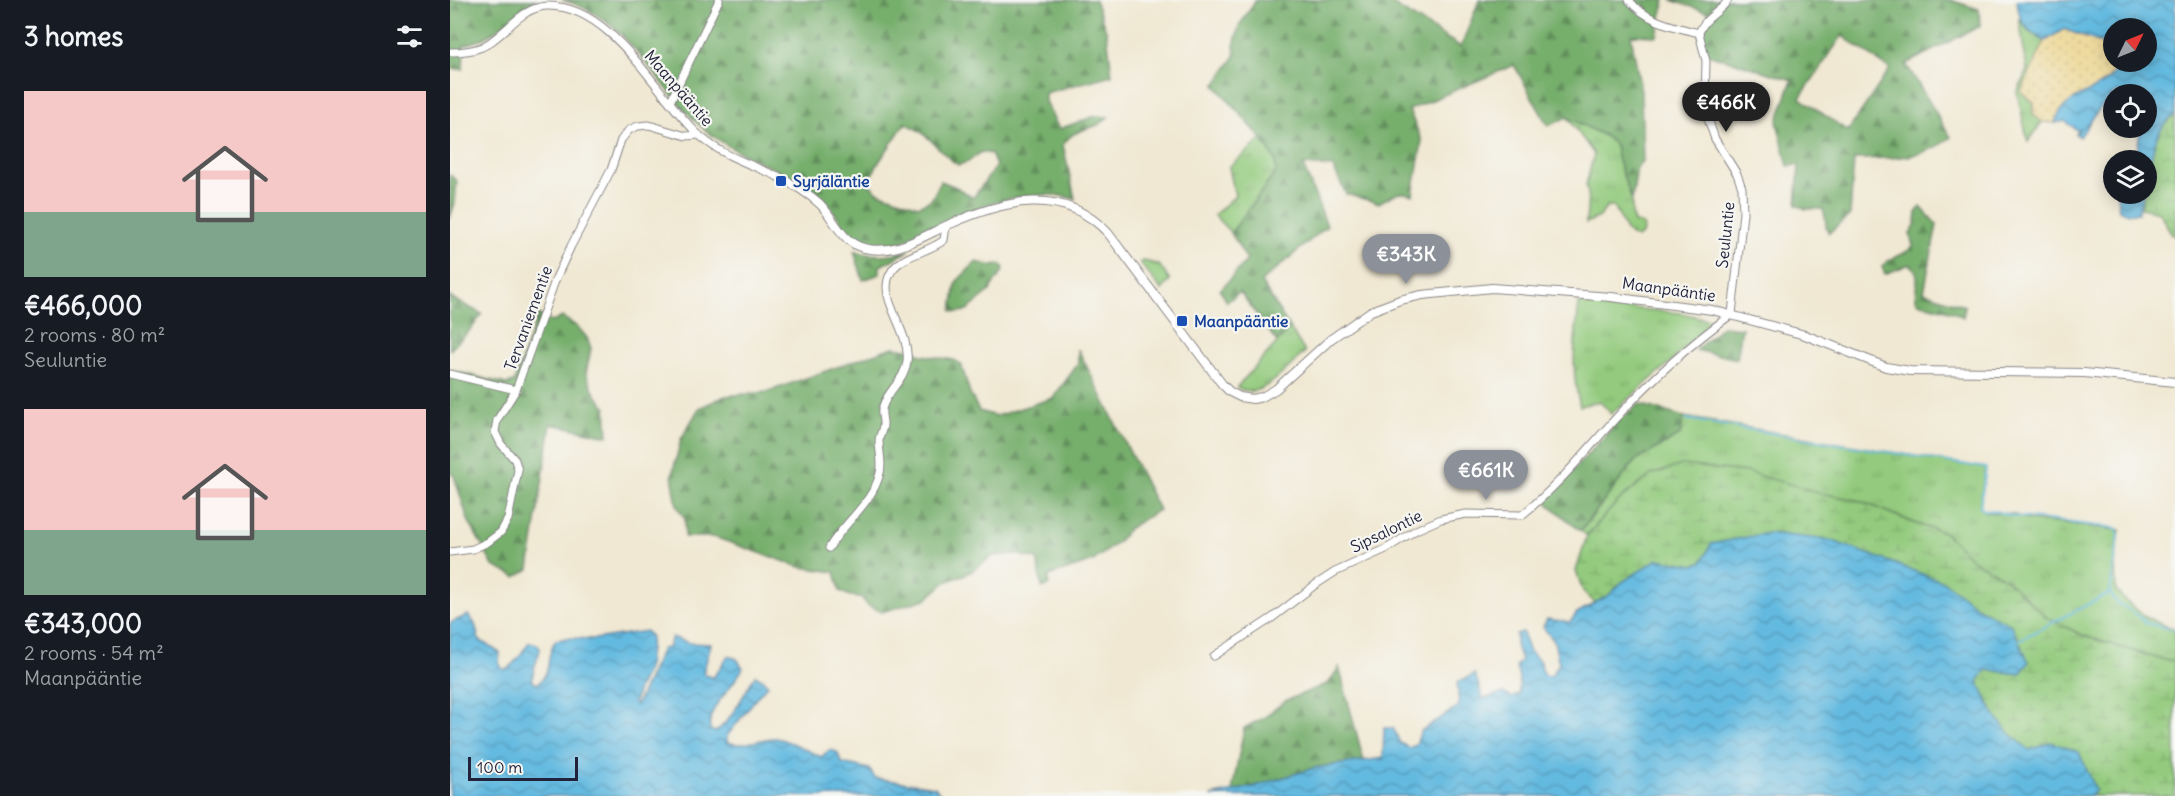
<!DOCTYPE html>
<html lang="en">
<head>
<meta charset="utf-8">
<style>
	body { margin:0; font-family:Delius,sans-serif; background:#242831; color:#f1f3f6; height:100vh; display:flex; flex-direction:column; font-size:22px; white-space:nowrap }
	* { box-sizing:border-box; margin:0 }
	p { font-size:20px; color:#9ea1a6 }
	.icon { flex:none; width:33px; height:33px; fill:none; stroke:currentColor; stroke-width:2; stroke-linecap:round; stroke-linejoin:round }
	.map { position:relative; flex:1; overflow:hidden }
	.details { display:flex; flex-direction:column; background:#171b24; width:450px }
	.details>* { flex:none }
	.needle { width:39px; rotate:47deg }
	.buttons { position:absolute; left:1653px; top:18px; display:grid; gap:12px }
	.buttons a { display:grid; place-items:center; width:54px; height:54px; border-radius:50%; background:#171b24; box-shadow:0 3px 15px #0003; font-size:30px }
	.scale { position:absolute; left:18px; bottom:15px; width:110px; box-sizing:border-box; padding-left:6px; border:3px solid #22223b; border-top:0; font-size:16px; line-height:21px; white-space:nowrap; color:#22223b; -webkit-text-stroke:4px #f6f6f2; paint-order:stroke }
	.price { position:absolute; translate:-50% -51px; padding:0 14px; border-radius:21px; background:#8c9099; color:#fff; font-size:20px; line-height:39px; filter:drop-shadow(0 2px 3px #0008) }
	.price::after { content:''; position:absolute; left:50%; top:36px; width:18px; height:14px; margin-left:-9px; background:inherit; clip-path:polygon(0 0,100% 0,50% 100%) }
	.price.on { background:#222; color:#fff }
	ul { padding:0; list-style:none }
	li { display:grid; align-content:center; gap:12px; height:318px; padding:0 24px }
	li span { display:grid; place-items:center; height:186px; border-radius:0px; color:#555 }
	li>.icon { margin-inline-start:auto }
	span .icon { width:108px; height:108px; fill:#fffc; stroke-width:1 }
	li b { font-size:26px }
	h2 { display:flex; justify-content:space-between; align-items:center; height:72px; padding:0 24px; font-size:26px }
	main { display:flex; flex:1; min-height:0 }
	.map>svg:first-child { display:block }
</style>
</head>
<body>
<main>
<section class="details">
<h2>3 homes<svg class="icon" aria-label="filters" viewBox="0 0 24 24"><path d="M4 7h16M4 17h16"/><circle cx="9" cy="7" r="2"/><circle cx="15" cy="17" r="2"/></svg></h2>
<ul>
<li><span style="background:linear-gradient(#f6c9c9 65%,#7fa58c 0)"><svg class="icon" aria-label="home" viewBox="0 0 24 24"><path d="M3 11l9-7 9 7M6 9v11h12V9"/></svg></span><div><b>€466,000</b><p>2 rooms · 80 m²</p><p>Seuluntie</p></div></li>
<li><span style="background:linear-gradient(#f6c9c9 65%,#7fa58c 0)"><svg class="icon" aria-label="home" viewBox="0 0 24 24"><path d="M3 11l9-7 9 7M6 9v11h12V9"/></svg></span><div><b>€343,000</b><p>2 rooms · 54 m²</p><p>Maanpääntie</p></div></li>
</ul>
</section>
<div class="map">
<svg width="1725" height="796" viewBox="0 0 1725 796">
	<defs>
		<pattern id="grass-tufts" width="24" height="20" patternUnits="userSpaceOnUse" patternTransform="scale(1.5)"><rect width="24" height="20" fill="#93ca7d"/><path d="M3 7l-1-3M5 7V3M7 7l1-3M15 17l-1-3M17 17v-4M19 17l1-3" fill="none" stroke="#7ead6d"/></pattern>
		<pattern id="forest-firs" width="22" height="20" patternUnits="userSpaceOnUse" patternTransform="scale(1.5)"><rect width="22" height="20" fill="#76ae6c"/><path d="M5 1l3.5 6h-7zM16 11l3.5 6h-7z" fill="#608d5a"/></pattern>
		<pattern id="wetland-marsh" width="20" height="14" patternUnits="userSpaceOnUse" patternTransform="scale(1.5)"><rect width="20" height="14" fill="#93ca7d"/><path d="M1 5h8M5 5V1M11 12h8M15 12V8" fill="none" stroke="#7ead6d"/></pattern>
		<pattern id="sand-dots" width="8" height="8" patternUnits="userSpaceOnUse" patternTransform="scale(1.5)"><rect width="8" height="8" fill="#eeda9e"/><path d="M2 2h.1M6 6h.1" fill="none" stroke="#ccbb89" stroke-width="1.8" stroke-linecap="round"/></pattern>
		<pattern id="water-waves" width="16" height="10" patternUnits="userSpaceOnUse" patternTransform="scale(1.5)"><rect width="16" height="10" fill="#64bae0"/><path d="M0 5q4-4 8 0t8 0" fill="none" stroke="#5297b7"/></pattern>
	</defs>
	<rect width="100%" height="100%" fill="#f6f6f2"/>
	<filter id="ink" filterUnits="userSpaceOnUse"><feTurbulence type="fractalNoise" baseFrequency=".0167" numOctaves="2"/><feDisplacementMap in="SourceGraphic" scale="12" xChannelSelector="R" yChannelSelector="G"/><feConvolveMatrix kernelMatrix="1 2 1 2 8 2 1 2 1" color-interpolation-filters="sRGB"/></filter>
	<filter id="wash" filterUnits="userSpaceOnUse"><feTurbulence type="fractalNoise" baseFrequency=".008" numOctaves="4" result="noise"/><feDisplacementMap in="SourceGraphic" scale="24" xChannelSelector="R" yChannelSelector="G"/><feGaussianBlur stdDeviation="1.35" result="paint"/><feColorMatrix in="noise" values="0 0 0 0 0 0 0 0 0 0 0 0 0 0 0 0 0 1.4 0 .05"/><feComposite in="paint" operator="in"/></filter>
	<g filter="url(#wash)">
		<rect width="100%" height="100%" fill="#f0e8d2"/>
		<!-- grass -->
		<path fill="url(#grass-tufts)" stroke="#5a765c" stroke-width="1.5" d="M 1569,18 L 1579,32 L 1595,41 L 1571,92 L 1584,103 L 1583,114 L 1592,122 L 1578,142 L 1567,93 L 1577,70 Z
			M 1117,117 L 1155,136 L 1165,145 L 1168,161 L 1182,200 L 1182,216 L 1184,223 L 1190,223 L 1194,227 L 1192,234 L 1187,238 C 1171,233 1173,218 1164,207 L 1157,207 L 1149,217 L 1136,223 L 1138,194 L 1136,185 L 1144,154 Z
			M 812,139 L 825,159 L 826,172 L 781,233 L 764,215 L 785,196 L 779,167 Z
			M 694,261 L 709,265 L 720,280 L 712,290 L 692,266 L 691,262 Z
			M 1129,303 L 1231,313 L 1261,320 L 1223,360 L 1161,414 L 1150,401 L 1130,406 C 1120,368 1125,341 1129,303 Z
			M 840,328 L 855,352 C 839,366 809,404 787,387 Z
			M 1234,417 L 1536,468 L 1530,506 L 1536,512 L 1563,514 L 1578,520 L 1670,530 L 1665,564 L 1666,591 C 1685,611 1699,621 1725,629 L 1725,661 L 1710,660 L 1634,636 L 1597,618 L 1556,579 L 1524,561 L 1493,532 L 1469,525 L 1410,501 L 1217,471 C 1183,479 1159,511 1137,536 L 1131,531 L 1185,461 L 1230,435 Z"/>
		<!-- forest -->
		<path fill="url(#forest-firs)" stroke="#4c6854" stroke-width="1.5" fill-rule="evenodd" d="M 0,0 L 86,0 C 59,16 47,38 14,45 L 13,69 L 0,69 Z
			M 112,0 L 645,0 L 657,33 L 662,75 L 595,93 L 595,101 L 609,129 L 645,116 L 658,117 C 646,132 625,125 613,145 L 625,199 C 583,186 530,205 493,222 C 467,234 442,254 411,242 C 393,235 388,211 373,199 C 338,170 291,159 255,130 C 206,89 180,17 112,0 ZM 455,123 C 480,133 486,150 508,165 L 518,162 L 531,152 L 541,154 L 546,166 L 523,198 L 506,187 L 491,181 L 481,200 L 468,206 L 428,192 L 418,183 L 427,165 Z
			M 806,0 L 936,0 L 1011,47 L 1029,0 L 1215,0 L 1207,36 L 1181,35 L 1191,91 L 1193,160 L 1187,167 L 1182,200 L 1168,161 L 1165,145 L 1155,136 L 1117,117 L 1098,126 L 1064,65 L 959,110 L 972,141 L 963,195 C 949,190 942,195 929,203 L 896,194 L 883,167 L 853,165 L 877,226 L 811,282 L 840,328 L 827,342 L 790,292 L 777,302 L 770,290 L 797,260 L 781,233 L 826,172 L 825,159 L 812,139 L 765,85 L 785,56 L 784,46 L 789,26 Z
			M 1221,0 L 1500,0 L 1529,9 L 1530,26 L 1456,64 L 1501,137 C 1472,161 1439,158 1404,159 L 1400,215 L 1379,233 C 1373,225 1378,217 1372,209 L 1356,209 L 1346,205 L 1349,165 L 1338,166 L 1327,122 L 1342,80 L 1254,53 L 1249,33 L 1263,14 ZM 1392,36 L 1440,69 L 1398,131 L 1350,98 Z
			M 0,175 L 7,181 L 5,203 L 0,218 Z
			M 1471,207 L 1487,225 L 1474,292 L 1515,306 L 1513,317 C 1499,308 1483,308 1467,302 C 1462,288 1474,277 1460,264 L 1435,274 L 1432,267 C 1440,255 1455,257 1463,246 L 1460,234 L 1466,223 L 1467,211 Z
			M 404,251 C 423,257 439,255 459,251 L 430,266 L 430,274 L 413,280 Z
			M 526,262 L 543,266 L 550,264 L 554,268 C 551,278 542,282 540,291 C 528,299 518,317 502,311 L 506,282 Z
			M 0,297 L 32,314 L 22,328 L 0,350 Z
			M 88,314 L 103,322 L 112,317 L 128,327 L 137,338 L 141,348 L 136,373 L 145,394 L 156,407 L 158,436 L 101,424 L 79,569 L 66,577 L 43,566 L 18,520 L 4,476 L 0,473 L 0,370 L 56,384 L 64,382 Z
			M 1272,326 L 1292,328 L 1287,359 L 1246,350 Z
			M 443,347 L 463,350 L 472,355 L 504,360 L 511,364 L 520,393 L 529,411 L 546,416 L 603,398 L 628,364 L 628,349 L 709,510 L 679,528 L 668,542 L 643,561 L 599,576 L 599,585 L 592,588 L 587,559 L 565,554 L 543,556 L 520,572 L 496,582 L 476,599 L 432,612 L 418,606 L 411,597 L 400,596 L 390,591 L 385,572 L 350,567 L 264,537 L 235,537 L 235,519 L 227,506 L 222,475 L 231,439 L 249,408 L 275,396 L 317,392 Z
			M 1189,404 L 1234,417 L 1230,435 L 1185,461 L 1130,531 L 1095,501 L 1169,420 Z
			M 889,667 L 914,761 L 864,768 L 806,786 L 782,791 L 794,728 L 815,717 L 835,701 L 879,683 Z"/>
		<!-- wetland -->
		<path fill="url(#wetland-marsh)" stroke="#5a765c" stroke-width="1.5" d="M 1725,115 L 1725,237 L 1722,234 L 1709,212 L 1691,208 L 1693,194 L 1696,194 C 1697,165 1700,132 1725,115 Z
			M 1232,465 L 1297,472 L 1371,493 L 1410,501 L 1469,525 L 1494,532 L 1524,561 L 1556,579 L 1597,618 L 1634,636 L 1710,659 L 1725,661 L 1725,796 L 1621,796 L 1127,613 L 1145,603 L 1133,591 L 1126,571 L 1137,536 L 1168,501 L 1201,475 Z"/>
		<!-- sand -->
		<path fill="url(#sand-dots)" stroke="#887e6c" stroke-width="1.5" d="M 1614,29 L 1659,46 L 1663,50 L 1664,62 L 1668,62 C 1662,94 1613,91 1605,123 L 1592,122 L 1583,114 L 1584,103 L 1571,92 L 1595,41 Z"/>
		<!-- water -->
		<path fill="url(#water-waves)" stroke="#436e8e" stroke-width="1.5" d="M 1567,0 L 1725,0 L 1725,115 C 1703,130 1703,153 1697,177 L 1696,160 L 1686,160 L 1690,130 L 1692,128 L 1696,128 L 1696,94 L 1674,94 L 1668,92 C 1652,101 1641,121 1630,137 L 1626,134 L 1628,131 L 1615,121 L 1605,123 C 1613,90 1662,94 1668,62 L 1696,62 L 1696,28 L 1664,28 L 1663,50 L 1659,46 L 1614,29 L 1595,41 C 1575,29 1569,24 1567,0 Z
			M 1667,194 L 1693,194 L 1688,213 L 1679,213 L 1669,210 Z
			M 1318,533 L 1380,540 L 1494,582 L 1530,609 L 1561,625 L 1579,662 L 1570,674 L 1536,670 L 1528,681 C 1542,714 1550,728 1580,750 L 1601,742 L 1629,752 L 1646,790 L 1641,796 L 761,796 L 806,786 L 864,768 L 933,758 L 934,728 L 943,728 L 950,743 L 959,748 L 966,745 L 971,731 L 1009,706 L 1007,682 L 1025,674 L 1033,699 L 1053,693 L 1062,698 L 1069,694 L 1069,678 L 1066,666 L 1071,660 L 1066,646 L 1066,634 L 1073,632 L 1078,650 L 1090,662 L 1094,675 L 1101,676 L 1109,664 L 1104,641 L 1093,627 L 1097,619 L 1120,622 L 1127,613 L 1159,595 L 1172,582 L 1208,559 L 1244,565 L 1252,562 L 1261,544 Z
			M 18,615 L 25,624 L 29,640 L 50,653 L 49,662 L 52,669 L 58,669 L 69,657 L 79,642 L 87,644 L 90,648 C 89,659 81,670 83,681 L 87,684 C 104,671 94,656 106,640 L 117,638 L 145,639 L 196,631 L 201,637 L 198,668 L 188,689 L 184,703 L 186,705 L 212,649 L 218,648 L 222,637 L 239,643 L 261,644 L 253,674 L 263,678 L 278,656 L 287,659 L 293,668 C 286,682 260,707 260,721 C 259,724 260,727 260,730 L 265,732 C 280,723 296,691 305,675 L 314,680 L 318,685 L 311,692 L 277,736 L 277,742 C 292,748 308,739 323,738 C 334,737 360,752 371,757 L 379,750 L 387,752 L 392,763 L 419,769 L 425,778 L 485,787 L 491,796 L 0,796 L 0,623 Z"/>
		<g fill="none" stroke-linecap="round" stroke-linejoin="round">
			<!-- stream -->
			<path stroke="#64bae0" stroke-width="2" d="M 1236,419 L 1536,468 L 1530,506 L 1534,510 L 1545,511 L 1562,516 L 1666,528 L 1669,534 L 1660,593 L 1665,601 L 1690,617 L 1696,623 L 1725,630
				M 1567,641 L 1660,593"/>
		</g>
	</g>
	<g filter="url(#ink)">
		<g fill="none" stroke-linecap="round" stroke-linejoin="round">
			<!-- minor casing -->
			<g stroke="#898586" stroke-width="9">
				<path id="minor" d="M 1249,33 C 1254,17 1270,13 1278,0
					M 0,52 C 10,52 22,51 32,47 C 54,37 70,7 97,6 C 163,4 207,98 250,136 C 271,155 302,165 327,176
					M 220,102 L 269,0
					M 0,374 L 66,390
					M 379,548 C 393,523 423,503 430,473 C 433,463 429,452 429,441 C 429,435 434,429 433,423 C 433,417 430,412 433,406 C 438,390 455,379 457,362 C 461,330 427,300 440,274 C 449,255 478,253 494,240 L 496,226
					M 0,552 L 23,549 L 38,542 L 51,532 L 58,519 L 68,470 L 65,460 L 51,444 L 45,432 L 47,420 L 66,390 L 106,278 L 121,246 L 161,170 L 171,140 L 179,130 L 188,126 L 199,125 L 236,136 L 249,135
					M 764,656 L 822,618 L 865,585 L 885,572 L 936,549 L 966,530 L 991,519 L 1016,514 L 1072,515 C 1107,487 1135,452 1165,419 C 1200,381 1240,344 1282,314 L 1293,213 L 1292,188 L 1287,174 L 1265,139 L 1256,113 L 1255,102 L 1256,61 L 1249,33 C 1225,27 1195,21 1179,0"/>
			</g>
			<!-- tertiary casing -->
			<g stroke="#898586" stroke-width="10">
				<path id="tertiary" d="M 327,176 C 343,184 357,192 370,204 C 384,218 392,243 414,248 C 445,256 473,236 500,224 C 554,200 613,185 658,233 L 772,384 L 780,392 L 790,397 L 803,399 L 812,397 L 826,389 L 881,339 L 921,311 L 950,300 L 972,295 L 1042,288 L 1161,297 L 1262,310 L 1355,335 L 1436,367 L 1460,371 L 1634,373 L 1725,382"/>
			</g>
			<!-- minor -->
			<use href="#minor" stroke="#fff" stroke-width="7"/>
			<!-- tertiary -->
			<use href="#tertiary" stroke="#fff" stroke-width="8"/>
		</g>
	</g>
	<!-- markers -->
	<g fill="#1a4fb4" stroke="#f6f6f2" stroke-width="2">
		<rect x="325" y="175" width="12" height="12" rx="3"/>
		<rect x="726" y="315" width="12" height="12" rx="3"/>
	</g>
	<g text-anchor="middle" stroke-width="4.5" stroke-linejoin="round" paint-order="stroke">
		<!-- street labels -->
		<g font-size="16" fill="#22223b" stroke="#f6f6f2">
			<text transform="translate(229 88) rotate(49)" y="6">Maanpääntie</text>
			<text transform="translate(1275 235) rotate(-84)" y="6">Seuluntie</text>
			<text transform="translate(1219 289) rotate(8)" y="6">Maanpääntie</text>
			<text transform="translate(78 318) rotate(-70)" y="6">Tervaniementie</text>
			<text transform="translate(936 531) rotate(-26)" y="6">Sipsalontie</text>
		</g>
		<!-- transit labels -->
		<g font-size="16" font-weight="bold" fill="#164399" stroke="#f6f6f2" text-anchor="start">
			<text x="343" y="187">Syrjäläntie</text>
			<text x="744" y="327">Maanpääntie</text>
		</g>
	</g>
</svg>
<div class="buttons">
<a><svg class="needle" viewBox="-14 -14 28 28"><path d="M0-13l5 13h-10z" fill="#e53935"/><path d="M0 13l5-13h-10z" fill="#9ea1a6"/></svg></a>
<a><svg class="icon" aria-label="locate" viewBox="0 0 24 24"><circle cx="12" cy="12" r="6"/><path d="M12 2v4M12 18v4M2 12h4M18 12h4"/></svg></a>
<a><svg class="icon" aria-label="layers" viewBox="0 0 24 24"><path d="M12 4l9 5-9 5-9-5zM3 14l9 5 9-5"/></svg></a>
</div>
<div class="scale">100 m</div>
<b class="price on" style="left:1276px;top:133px">€466K</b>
<b class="price" style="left:956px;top:285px">€343K</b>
<b class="price" style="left:1036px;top:501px">€661K</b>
</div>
</main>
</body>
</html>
